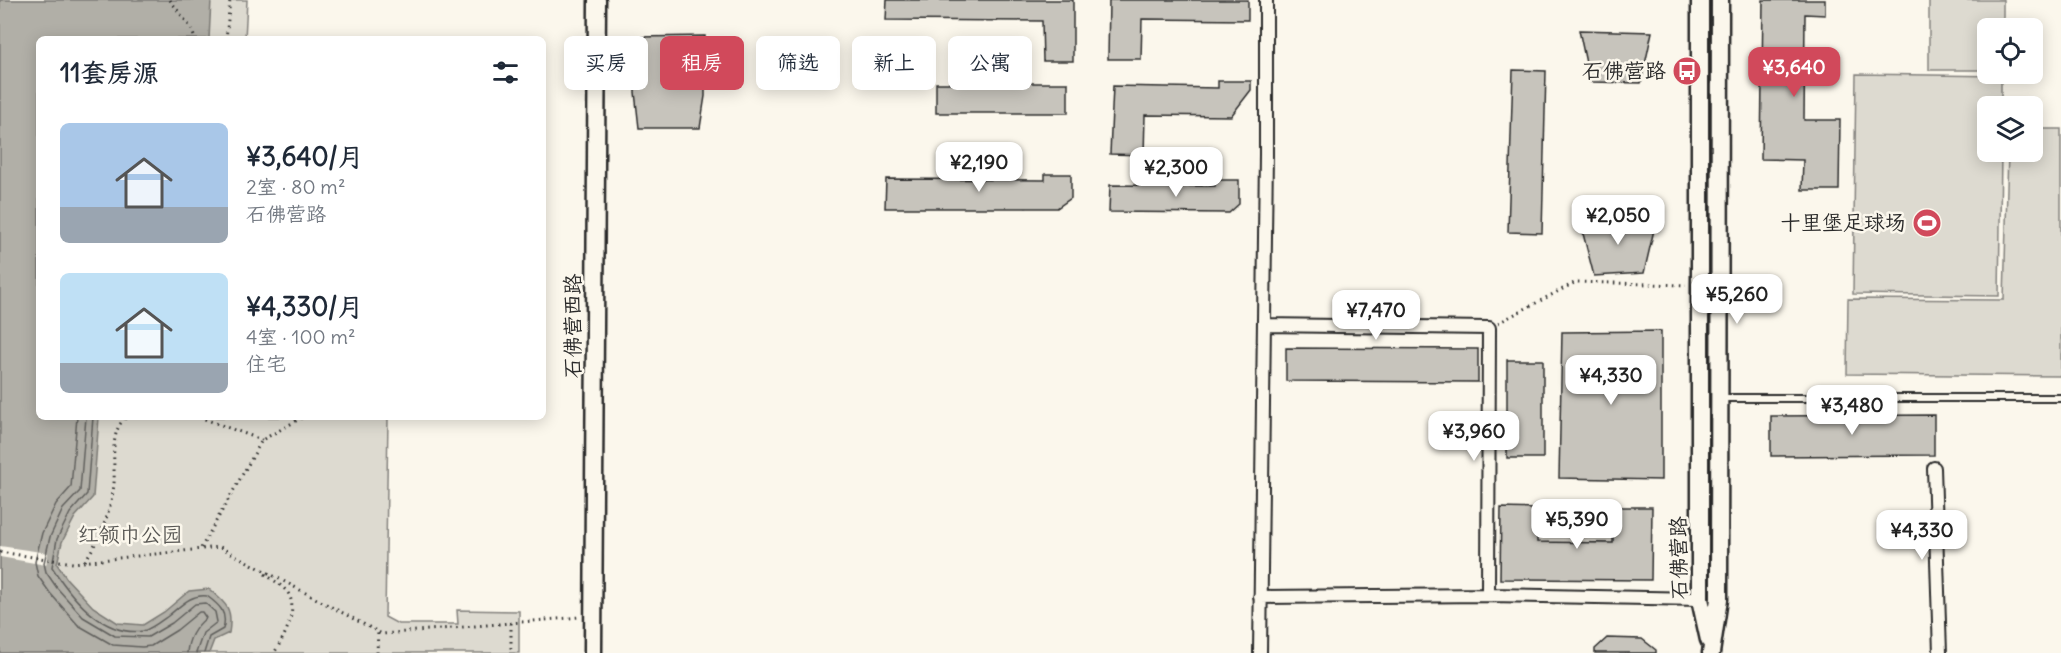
<!DOCTYPE html>
<html lang="zh">
<head>
<meta charset="utf-8">
<style>
	body { margin:0; font-family:Delius,"LXGW WenKai TC",sans-serif; background:#f6f6f7; color:#1f2937; height:100vh; display:flex; flex-direction:column; font-size:22px; white-space:nowrap }
	* { box-sizing:border-box; margin:0 }
	p { font-size:20px; color:#747a83 }
	.icon { flex:none; width:33px; height:33px; fill:none; stroke:currentColor; stroke-width:2; stroke-linecap:round; stroke-linejoin:round }
	.map { position:relative; flex:1; overflow:hidden }
	.panel { position:absolute; left:36px; top:36px; width:510px; height:384px; display:flex; flex-direction:column; background:#fff; border-radius:9px; box-shadow:0 3px 15px #0003 }
	.panel>* { flex:none }
	.banner { position:absolute; left:564px; top:36px; width:570px; height:54px; display:flex; gap:12px }
	.tools { position:absolute; left:1977px; top:18px; display:grid; gap:12px }
	.tools a { display:grid; place-items:center; width:66px; height:66px; border-radius:9px; background:#fff; box-shadow:0 3px 15px #0003; font-size:30px }
	.price { position:absolute; translate:-50% -51px; padding:0 14px; border-radius:12px; background:#fff; color:#222; font-size:20px; line-height:39px; filter:drop-shadow(0 2px 3px #0008) }
	.price::after { content:''; position:absolute; left:50%; top:36px; width:18px; height:14px; margin-left:-9px; background:inherit; clip-path:polygon(0 0,100% 0,50% 100%) }
	.price.current { background:#d1495b; color:#fff }
	ul { padding:0; list-style:none }
	li { display:flex; align-items:center; gap:18px; height:150px; padding:0 24px }
	li span { display:grid; place-items:center; flex:none; width:168px; height:120px; border-radius:9px; color:#555 }
	li>.icon { margin-inline-start:auto }
	span .icon { width:72px; height:72px; fill:#fffc; stroke-width:1 }
	li b { font-size:26px }
	h2 { display:flex; justify-content:space-between; align-items:center; height:72px; padding:0 24px; font-size:26px }
	.tag { padding:0 21px; border-radius:9px; background:#fff; box-shadow:0 3px 15px #0003; font-size:21px; line-height:54px }
	.tag.current { background:#d1495b; color:#fff }
	.map>svg:first-child { display:block }
</style>
</head>
<body>
<div class="map">
<svg width="2061" height="653" viewBox="0 0 2061 653">
	<rect width="100%" height="100%" fill="#fbf7ec"/>
	<filter id="ink" filterUnits="userSpaceOnUse"><feTurbulence type="fractalNoise" baseFrequency=".0167" numOctaves="2"/><feDisplacementMap in="SourceGraphic" scale="12" xChannelSelector="R" yChannelSelector="G"/><feConvolveMatrix kernelMatrix="1 2 1 2 8 2 1 2 1" color-interpolation-filters="sRGB"/></filter>
	<g filter="url(#ink)">
		<!-- green -->
		<path fill="#dddad0" stroke="#84827e" stroke-width="1.5" d="M 0,0 L 247,0 L 245,39 L 39,39 L 39,417 L 388,417 L 385,617 L 398,624 L 458,624 L 457,610 L 519,611 L 519,653 L 0,653 Z
			M 1929,0 L 2003,0 L 2003,28 L 1988,28 L 1987,70 L 1929,70 Z
			M 1856,74 L 2001,76 L 2001,106 L 1988,106 L 1988,152 L 2001,152 L 1999,296 L 1853,294 Z
			M 2033,129 L 2061,129 L 2061,376 L 1847,374 L 1848,299 L 2004,300 L 2008,152 L 2032,152 Z"/>
		<!-- water -->
		<path fill="#b1afa7" stroke="#7b7a75" stroke-width="1.5" d="M 0,0 L 211,0 L 209,39 L 39,39 L 39,417 L 99,417 L 93,497 L 75,517 L 62,542 L 57,564 L 67,579 L 93,607 L 118,623 L 143,625 L 164,612 L 189,591 L 209,589 C 227,604 233,609 229,633 L 214,640 L 209,653 L 0,653 Z"/>
		<!-- pier -->
		<path fill="#fbf7ec" d="M 0,546 L 48,553 L 46,565 L 0,557 Z"/>
		<g fill="none" stroke-linecap="round" stroke-linejoin="round">
			<!-- shore -->
			<path stroke="#61605d" stroke-width="1.5" d="M 77,417 L 71,487 L 56,504 L 42,533 L 35,562 L 38,576 L 50,593 L 78,625 L 113,645 L 142,647 L 151,646 L 177,630 L 199,612 L 202,612 L 206,618 C 195,627 188,639 187,653
				M 86,417 L 80,491 L 63,509 L 50,537 L 44,563 L 46,572 L 57,588 L 83,617 L 115,636 L 148,637 L 172,623 L 195,604 L 205,603 L 215,612 L 217,622 L 203,633 L 196,653
				M 93,417 L 87,494 L 70,513 L 57,539 L 52,567 C 71,597 103,637 143,631 C 151,629 161,621 168,616 C 181,606 190,594 207,596 C 219,605 228,612 223,629 L 209,637 L 204,653"/>
		</g>
		<!-- building -->
		<path fill="#c7c4bc" stroke="#2b2b2b" stroke-width="1.5" d="M 887,0 L 1073,0 L 1073,61 L 1043,61 L 1042,21 L 886,20 Z
			M 1109,0 L 1248,0 L 1248,20 L 1142,19 L 1141,59 L 1108,59 Z
			M 1763,0 L 1825,0 L 1825,15 L 1805,14 L 1804,120 L 1840,120 L 1839,190 L 1802,190 L 1803,160 L 1761,159 Z
			M 1579,30 L 1652,32 L 1641,83 L 1590,82 Z
			M 705,36 L 705,96 L 700,128 L 639,128 L 635,92 L 636,37 Z
			M 1513,70 L 1546,71 L 1542,233 L 1508,232 Z
			M 1218,81 L 1251,81 L 1251,90 L 1231,116 L 1145,115 L 1144,155 L 1110,154 L 1113,86 L 1218,88 Z
			M 936,83 L 1068,83 L 1068,113 L 936,113 Z
			M 1045,174 L 1071,174 L 1071,198 L 1057,208 L 885,208 L 886,179 L 1045,180 Z
			M 1215,180 L 1239,180 L 1239,204 L 1229,213 L 1109,212 L 1110,185 L 1215,186 Z
			M 1656,221 L 1644,273 L 1594,276 L 1580,222 Z
			M 1661,331 L 1661,480 L 1559,478 L 1562,332 Z
			M 1286,348 L 1478,349 L 1478,382 L 1286,381 Z
			M 1507,360 L 1543,360 L 1543,458 L 1507,458 Z
			M 1934,415 L 1934,455 L 1771,456 L 1771,416 Z
			M 1613,507 L 1652,507 L 1651,580 L 1500,579 L 1501,508 L 1538,509 L 1537,542 L 1613,543 Z
			M 1607,638 L 1642,639 L 1656,650 L 1656,653 L 1595,653 L 1595,649 Z"/>
		<g fill="none" stroke-linecap="round" stroke-linejoin="round">
			<!-- lane casing -->
			<g stroke="#2b2b2b" stroke-width="10">
				<path id="lane" d="M 1720,398 L 2061,398"/>
			</g>
			<!-- street casing -->
			<g stroke="#2b2b2b" stroke-width="16">
				<path id="street" d="M 1264,325 L 1489,328 L 1488,595
					M 1934,468 L 1940,653
					M 1260,597 L 1488,595 L 1700,599
					M 1260,653 L 1266,154 L 1266,0"/>
			</g>
			<!-- secondary casing -->
			<g stroke="#2b2b2b" stroke-width="21">
				<path id="secondary" d="M 1700,0 L 1700,599 L 1709,640
					M 593,653 L 597,0
					M 1711,653 L 1719,599 L 1720,0"/>
			</g>
			<!-- path -->
			<path stroke="#2b2b2b" stroke-width="3" stroke-dasharray="1.5 4.5" stroke-linecap="butt" d="M 170,0 L 191,28 L 195,39
				M 226,39 L 230,0
				M 1498,323 L 1576,282 L 1686,285
				M 199,417 L 262,440
				M 201,548 L 262,440 L 303,417
				M 0,552 L 73,563 L 220,547 L 382,634 L 580,617
				M 85,561 C 100,538 111,512 114,484 C 115,467 111,443 118,428 C 119,424 124,420 126,417
				M 265,574 C 273,580 282,585 288,593 C 299,610 284,638 274,653
				M 511,623 L 511,653
				M 377,653 L 378,631"/>
			<!-- lane -->
			<use href="#lane" stroke="#fbf7ec" stroke-width="6"/>
			<!-- street -->
			<use href="#street" stroke="#fbf7ec" stroke-width="12"/>
			<!-- secondary -->
			<use href="#secondary" stroke="#fbf7ec" stroke-width="16"/>
		</g>
	</g>
	<!-- icons -->
	<defs>
		<g id="bus-disc" transform="scale(1.5)"><circle r="9.5" fill="#d1495b" stroke="#fbf7ec"/><path d="M-5-6H5V4H4V6H2V4H-2V6H-4V4H-5ZM-3.5-4V0h7V-4ZM-3.5 1.2v1.5H-2V1.2ZM2 1.2v1.5H3.5V1.2Z" fill="#fff"/></g>
		<g id="stadium-disc" transform="scale(1.5)"><circle r="9.5" fill="#d1495b" stroke="#fbf7ec"/><path d="M0-5a6.5 5 0 1 0 0 10a6.5 5 0 1 0 0-10ZM-3.5-1.8h7v3.6h-7Z" fill="#fff"/></g>
	</defs>
	<g fill-rule="evenodd">
		<use href="#bus-disc" x="1687" y="71"/>
		<use href="#stadium-disc" x="1927" y="223"/>
	</g>
	<g text-anchor="middle" stroke-width="5" stroke-linejoin="round" paint-order="stroke">
		<!-- poi labels -->
		<g font-size="21" fill="#2b2b2b" stroke="#fbf7ec" text-anchor="end">
			<text x="1666" y="78">石佛营路</text>
			<text x="1906" y="230">十里堡足球场</text>
		</g>
		<!-- street labels -->
		<g font-size="21" fill="#2b2b2b" stroke="#fbf7ec">
			<text transform="translate(573 326) rotate(-90)" y="7">石佛营西路</text>
			<text transform="translate(1679 558) rotate(-91)" y="7">石佛营路</text>
		</g>
		<!-- park labels -->
		<g font-size="21" fill="#585754" stroke="#fbf7ec">
			<text x="130" y="542">红领巾公园</text>
		</g>
	</g>
</svg>
<div class="tools">
<a><svg class="icon" aria-label="locate" viewBox="0 0 24 24"><circle cx="12" cy="12" r="6"/><path d="M12 2v4M12 18v4M2 12h4M18 12h4"/></svg></a>
<a><svg class="icon" aria-label="layers" viewBox="0 0 24 24"><path d="M12 4l9 5-9 5-9-5zM3 14l9 5 9-5"/></svg></a>
</div>
<b class="price current" style="left:1794px;top:98px">¥3,640</b>
<b class="price" style="left:979px;top:193px">¥2,190</b>
<b class="price" style="left:1176px;top:198px">¥2,300</b>
<b class="price" style="left:1618px;top:246px">¥2,050</b>
<b class="price" style="left:1737px;top:325px">¥5,260</b>
<b class="price" style="left:1376px;top:341px">¥7,470</b>
<b class="price" style="left:1611px;top:406px">¥4,330</b>
<b class="price" style="left:1852px;top:436px">¥3,480</b>
<b class="price" style="left:1474px;top:462px">¥3,960</b>
<b class="price" style="left:1577px;top:550px">¥5,390</b>
<b class="price" style="left:1922px;top:561px">¥4,330</b>
<div class="banner">
<a class="tag">买房</a>
<a class="tag current">租房</a>
<a class="tag">筛选</a>
<a class="tag">新上</a>
<a class="tag">公寓</a>
</div>
<section class="panel">
<h2>11套房源<svg class="icon" aria-label="filters" viewBox="0 0 24 24"><path d="M4 7h16M4 17h16"/><circle cx="9" cy="7" r="2"/><circle cx="15" cy="17" r="2"/></svg></h2>
<ul>
<li><span style="background:linear-gradient(#a9c7e8 70%,#9aa5b1 0)"><svg class="icon" aria-label="home" viewBox="0 0 24 24"><path d="M3 11l9-7 9 7M6 9v11h12V9"/></svg></span><div><b>¥3,640/月</b><p>2室 · 80 m²</p><p>石佛营路</p></div></li>
<li><span style="background:linear-gradient(#bfe0f5 75%,#9aa5b1 0)"><svg class="icon" aria-label="home" viewBox="0 0 24 24"><path d="M3 11l9-7 9 7M6 9v11h12V9"/></svg></span><div><b>¥4,330/月</b><p>4室 · 100 m²</p><p>住宅</p></div></li>
</ul>
</section>
</div>
</body>
</html>
